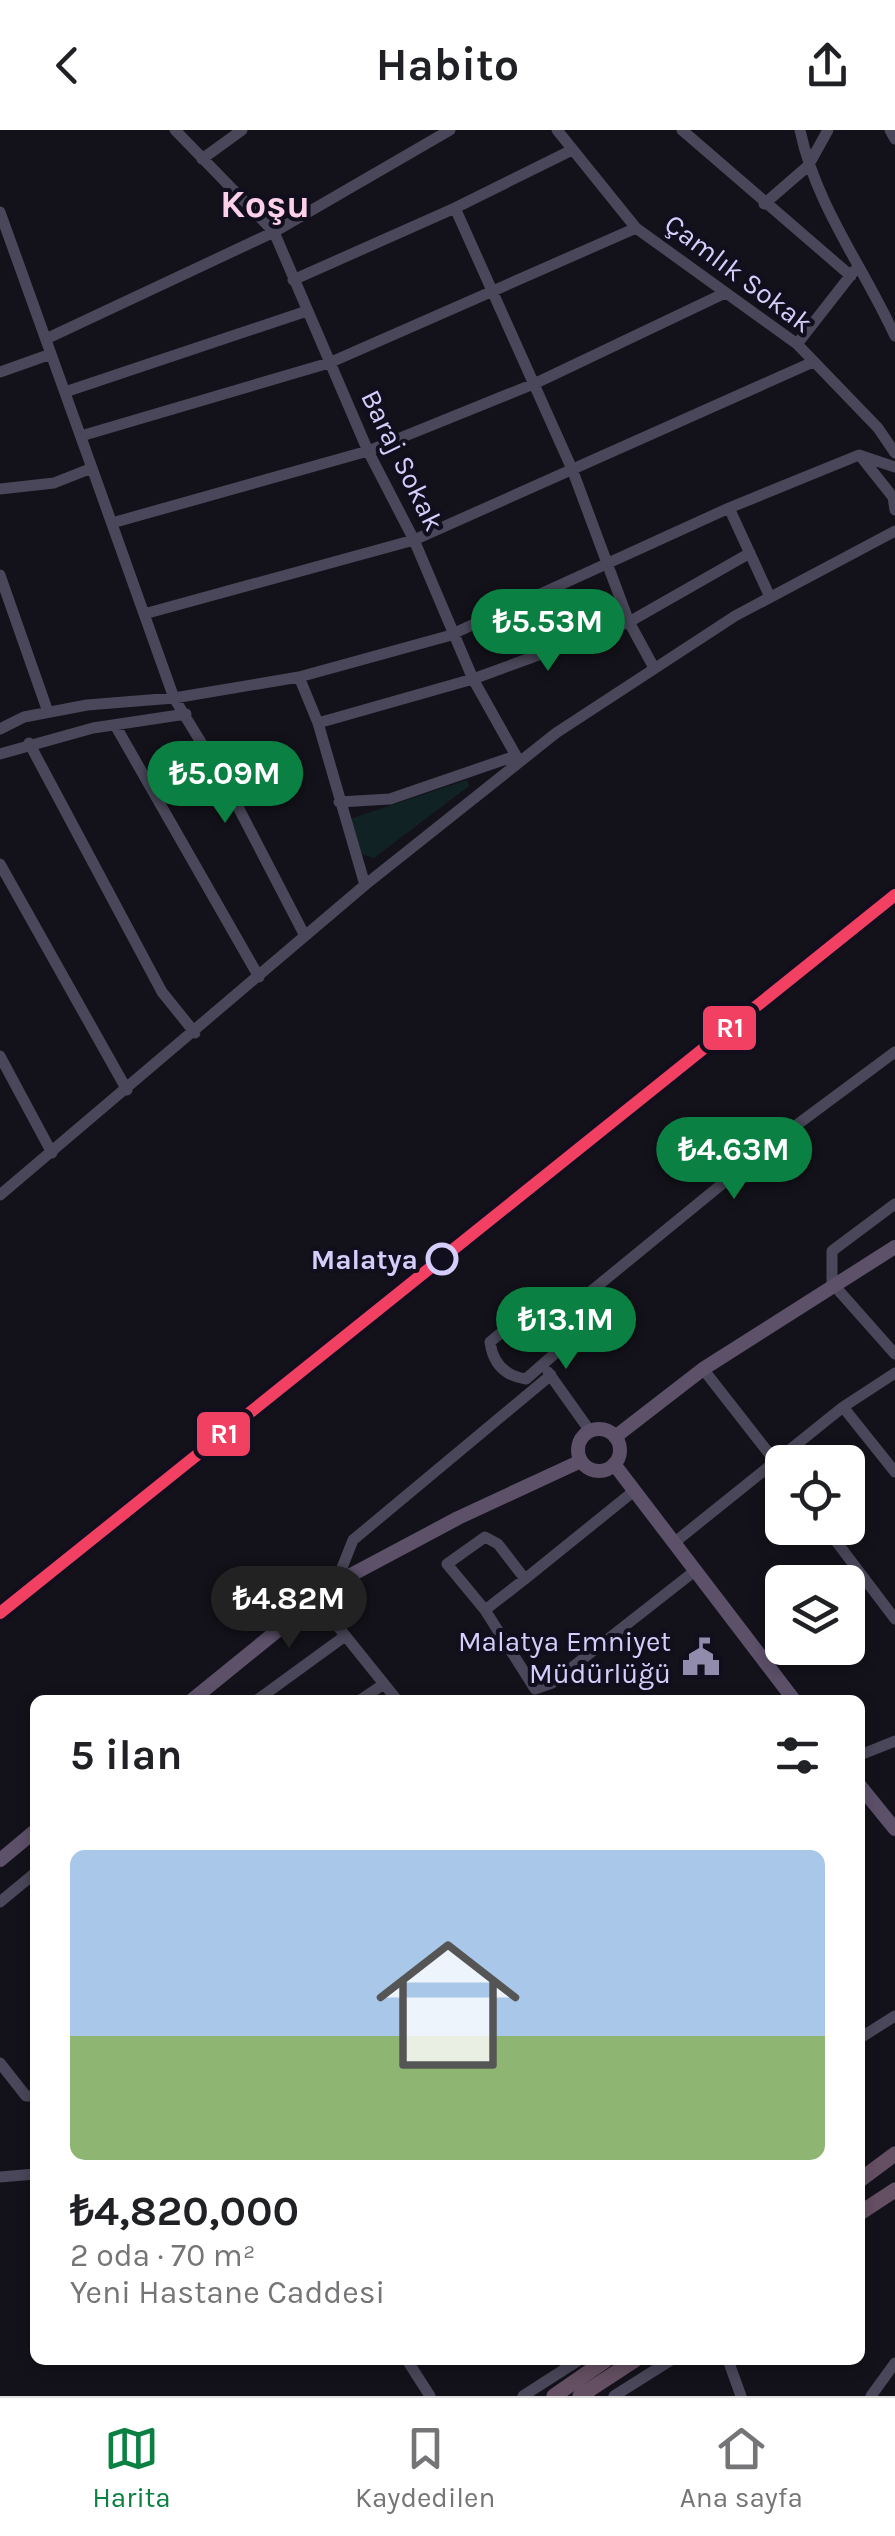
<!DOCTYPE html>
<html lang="tr">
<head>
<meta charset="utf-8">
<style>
	body { margin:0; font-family:Karla,sans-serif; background:#f6f6f6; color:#202124; height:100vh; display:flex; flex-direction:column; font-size:38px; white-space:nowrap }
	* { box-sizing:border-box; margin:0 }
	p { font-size:32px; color:#757577 }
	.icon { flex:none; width:55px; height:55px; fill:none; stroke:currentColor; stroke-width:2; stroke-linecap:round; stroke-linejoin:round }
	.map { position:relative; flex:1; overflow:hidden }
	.panel { position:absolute; left:30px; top:1565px; width:835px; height:670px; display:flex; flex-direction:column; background:#fff; border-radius:15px; box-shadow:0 5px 15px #0003 }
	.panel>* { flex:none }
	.buttons { position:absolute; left:765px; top:1315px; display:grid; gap:20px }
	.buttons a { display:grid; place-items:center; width:100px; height:100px; border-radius:15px; background:#fff; box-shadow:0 5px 15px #0003; font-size:50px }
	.price { position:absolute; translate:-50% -85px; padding:0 22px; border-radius:35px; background:#0b8043; color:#fff; font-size:32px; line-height:65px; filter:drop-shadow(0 2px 5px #0008) }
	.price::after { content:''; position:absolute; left:50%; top:60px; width:30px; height:22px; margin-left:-15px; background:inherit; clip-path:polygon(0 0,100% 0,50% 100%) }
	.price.selected { background:#222; color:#fff }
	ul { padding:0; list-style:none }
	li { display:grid; align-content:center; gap:20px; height:530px; padding:0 40px }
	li+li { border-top:2px solid #e0e0e0 }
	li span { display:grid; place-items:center; height:310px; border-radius:15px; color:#555 }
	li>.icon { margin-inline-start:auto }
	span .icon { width:180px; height:180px; fill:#fffc; stroke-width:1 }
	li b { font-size:42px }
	h2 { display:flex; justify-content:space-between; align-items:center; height:120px; padding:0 40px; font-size:42px }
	header { display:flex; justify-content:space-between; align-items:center; height:130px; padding:0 40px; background:#fff; font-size:45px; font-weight:700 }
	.menu { display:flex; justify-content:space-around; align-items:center; height:140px; border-top:2px solid #e0e0e0; background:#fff; font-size:28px; color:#757577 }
	.menu a { display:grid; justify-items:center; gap:5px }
	.menu .selected { color:#0b8043 }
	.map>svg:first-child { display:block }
</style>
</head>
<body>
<header><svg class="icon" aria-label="back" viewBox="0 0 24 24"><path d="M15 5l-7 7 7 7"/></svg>Habito<svg class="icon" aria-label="share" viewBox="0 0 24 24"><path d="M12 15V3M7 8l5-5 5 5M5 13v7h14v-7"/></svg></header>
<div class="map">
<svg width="895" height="2266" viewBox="0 0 895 2266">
	<rect width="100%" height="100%" fill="#13121a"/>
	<!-- green -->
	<path fill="#112224" d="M 467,650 L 469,656 L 374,728 L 358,723 L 350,689 Z"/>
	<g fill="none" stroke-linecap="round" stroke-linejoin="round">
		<!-- minor -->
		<path stroke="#494759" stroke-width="11" d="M 450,0 L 274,102 L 368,321 L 414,410 L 473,549 L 519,631
			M 557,0 L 636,98 L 797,214 L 878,298 L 895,323
			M 682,0 L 851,146
			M 800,0 C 816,76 863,136 895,206
			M 890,0 L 895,9
			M 570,21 L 455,78 L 572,339 L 629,492 L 653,536
			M 202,29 L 242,0
			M 764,74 L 808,36 L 828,0
			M 0,82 L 92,338
			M 293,150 L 455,78
			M 48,208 L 274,102 L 175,0
			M 797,214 L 854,141
			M 0,242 L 51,224
			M 65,262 L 307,181
			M 81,306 L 329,233 L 636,98
			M 862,328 L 893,367 L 895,380
			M 0,359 L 54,353 L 92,338 L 174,568 L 224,650 L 305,806
			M 729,378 L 770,467
			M 112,393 L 368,321 L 536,253 L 725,163
			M 0,445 L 48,582
			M 144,484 L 414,410 L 813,232
			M 299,547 L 318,593 L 365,755
			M 318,593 L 473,549 L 629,492 L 750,423
			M 115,595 L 259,847
			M 0,599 L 24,587 L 87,575 L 174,568 L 299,547 L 448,506 L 729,378 L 859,325 L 895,337
			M 29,613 L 162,862 L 195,903
			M 0,624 L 93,598 L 186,584
			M 339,672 L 390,669 L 515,626
			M 0,734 L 127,960
			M 0,926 L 52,1023
			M 0,1065 L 365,755 L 556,603 L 735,486 L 895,401
			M 895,1074 L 832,1121 L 832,1153 L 895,1224
			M 525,1183 L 544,1185 L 559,1203 L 559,1220 L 526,1249 C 505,1246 493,1234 490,1212 Z
			M 551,1194 L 771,1014 L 895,922
			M 703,1239 L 782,1340
			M 548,1242 L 590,1301
			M 843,1277 L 895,1342
			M 634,1361 L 525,1449 L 498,1414 L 485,1407 L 447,1434 L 485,1480 L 535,1559 L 552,1553 L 696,1440
			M 826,1398 L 895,1489
			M 675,1412 L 843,1277 L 895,1243
			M 336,1453 L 353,1410 L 551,1245
			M 315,1468 L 397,1570
			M 485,1480 L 525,1449
			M 257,1570 L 345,1506
			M 360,1570 L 384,1554
			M 860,1625 L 895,1611
			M 0,1772 L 35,1743
			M 860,1908 L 895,1886
			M 0,1933 L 26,1966 L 35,1966
			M 0,2047 L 35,2044
			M 407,2230 L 430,2266
			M 728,2230 L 741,2266
			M 523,2266 L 579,2230
			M 614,2266 L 671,2230
			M 871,2266 L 895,2233"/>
		<!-- major -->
		<path stroke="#5d516a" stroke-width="14" d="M578 1320a21 21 0 1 1 42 0a21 21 0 1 1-42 0Z
			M 615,1307 L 703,1239 L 895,1117
			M 614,1334 L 794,1570
			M 192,1570 L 336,1453 L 458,1388 L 581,1331
			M 860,1656 L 895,1699
			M 0,1730 L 35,1701"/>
		<!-- highway -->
		<path stroke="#655063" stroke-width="15" d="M 860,2050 L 895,2024
			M 860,2083 L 895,2060
			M 554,2266 L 606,2230
			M 580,2266 L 635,2230"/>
		<!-- rail -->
		<path stroke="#435361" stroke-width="4" stroke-dasharray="15 12" stroke-linecap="butt" d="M 0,1483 L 442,1129"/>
		<!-- rail-1 casing -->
		<g stroke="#110e1d" stroke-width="20">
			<path id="rail-1" d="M 0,1483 L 895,765"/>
		</g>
		<!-- rail-1 -->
		<use href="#rail-1" stroke="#f24062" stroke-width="12"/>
	</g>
	<!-- icons -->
	<defs>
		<g id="civic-bare" transform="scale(3)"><path d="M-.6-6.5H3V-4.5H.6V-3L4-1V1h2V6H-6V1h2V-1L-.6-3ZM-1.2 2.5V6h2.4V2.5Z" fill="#928cac" stroke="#110e1d" stroke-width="2.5" paint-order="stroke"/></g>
	</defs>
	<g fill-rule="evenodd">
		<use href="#civic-bare" x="701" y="1527"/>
	</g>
	<!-- markers -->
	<circle fill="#110e1d" stroke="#d6cefa" stroke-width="5" cx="442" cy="1129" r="14"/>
	<g text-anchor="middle" stroke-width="8" stroke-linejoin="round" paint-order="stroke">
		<!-- street labels -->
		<g font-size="28" fill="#d6cefa" stroke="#110e1d">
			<text transform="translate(739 143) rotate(37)" y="10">Çamlık Sokak</text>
			<text transform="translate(403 330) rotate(64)" y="10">Baraj Sokak</text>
		</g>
		<!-- stop labels -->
		<g font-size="28" font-weight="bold" fill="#d6cefa" stroke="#110e1d" text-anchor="end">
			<text x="418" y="1139">Malatya</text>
		</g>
		<!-- poi labels -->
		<g font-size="28" fill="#d6cefa" stroke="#110e1d" text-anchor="end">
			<text x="671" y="1521">Malatya Emniyet<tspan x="671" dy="32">Müdürlüğü</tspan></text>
		</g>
		<!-- district labels -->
		<g font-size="38" font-weight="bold" fill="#fbd0e8" stroke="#110e1d">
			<text x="265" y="87">Koşu</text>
		</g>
	</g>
	<g stroke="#110e1d" stroke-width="4">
		<rect x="701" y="874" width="57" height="48" rx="10" fill="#f24062"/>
		<rect x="195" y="1280" width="57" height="48" rx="10" fill="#f24062"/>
	</g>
	<g font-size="28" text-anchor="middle" font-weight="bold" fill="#fff">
		<text x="730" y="907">R1</text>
		<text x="224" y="1313">R1</text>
	</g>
</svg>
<div class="buttons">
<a><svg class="icon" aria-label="locate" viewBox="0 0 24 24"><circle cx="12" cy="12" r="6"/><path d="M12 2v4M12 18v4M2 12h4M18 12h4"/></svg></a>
<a><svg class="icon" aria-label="layers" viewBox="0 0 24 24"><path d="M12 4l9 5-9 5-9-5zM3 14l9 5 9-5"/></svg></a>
</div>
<b class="price" style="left:548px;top:544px">₺5.53M</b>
<b class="price" style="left:225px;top:696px">₺5.09M</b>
<b class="price" style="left:734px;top:1072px">₺4.63M</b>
<b class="price" style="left:566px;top:1242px">₺13.1M</b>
<b class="price selected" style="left:289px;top:1521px">₺4.82M</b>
<section class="panel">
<h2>5 ilan<svg class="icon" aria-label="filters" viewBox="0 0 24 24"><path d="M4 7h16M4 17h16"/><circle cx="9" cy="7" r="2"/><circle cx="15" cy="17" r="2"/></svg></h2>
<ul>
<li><span style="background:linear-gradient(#a9c7e8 60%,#8fb573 0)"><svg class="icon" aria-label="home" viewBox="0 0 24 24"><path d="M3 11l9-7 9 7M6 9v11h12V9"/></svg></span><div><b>₺4,820,000</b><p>2 oda · 70 m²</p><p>Yeni Hastane Caddesi</p></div></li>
</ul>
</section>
</div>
<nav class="menu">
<a class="selected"><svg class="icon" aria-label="map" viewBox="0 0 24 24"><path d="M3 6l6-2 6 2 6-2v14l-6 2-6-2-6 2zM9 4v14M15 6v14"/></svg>Harita</a>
<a><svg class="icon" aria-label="saved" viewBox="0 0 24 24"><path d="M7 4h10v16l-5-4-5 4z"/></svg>Kaydedilen</a>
<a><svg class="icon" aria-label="home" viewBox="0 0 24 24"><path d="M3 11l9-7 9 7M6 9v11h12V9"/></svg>Ana sayfa</a>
</nav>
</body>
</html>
